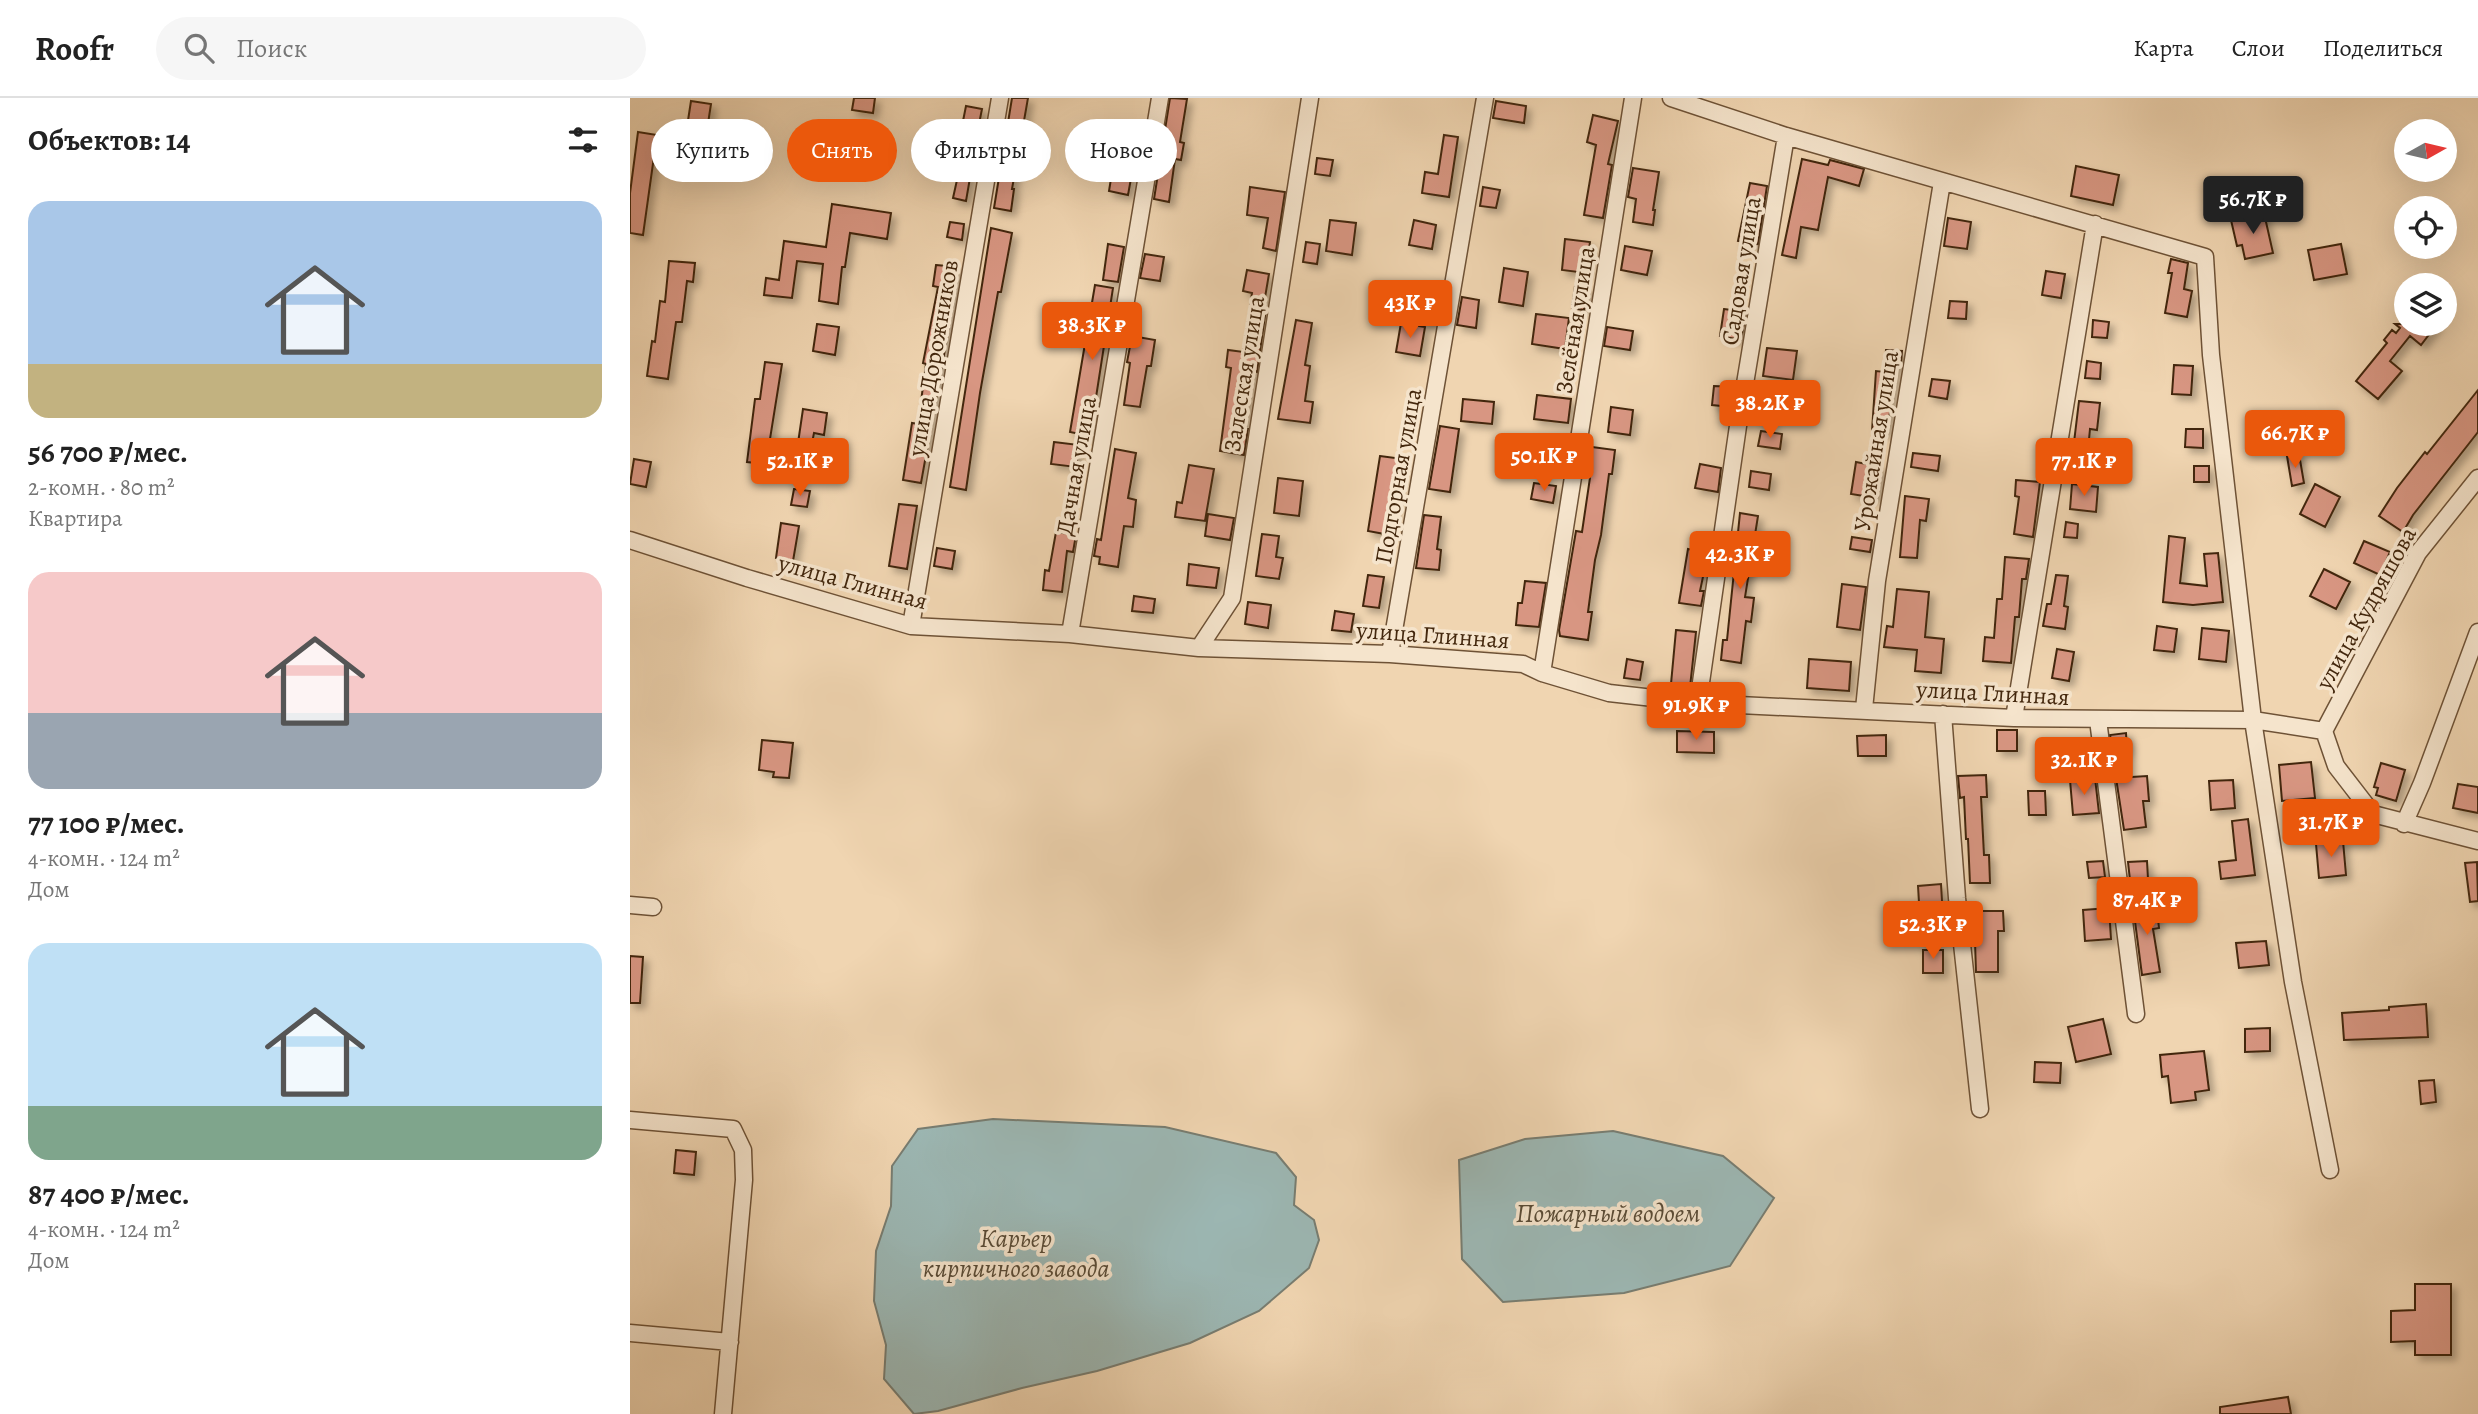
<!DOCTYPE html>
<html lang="ru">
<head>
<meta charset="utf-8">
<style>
	body { margin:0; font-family:Alegreya,serif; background:#f6f6f6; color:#222; height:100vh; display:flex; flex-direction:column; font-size:26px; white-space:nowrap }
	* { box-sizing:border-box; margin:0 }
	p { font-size:23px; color:#767676 }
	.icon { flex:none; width:38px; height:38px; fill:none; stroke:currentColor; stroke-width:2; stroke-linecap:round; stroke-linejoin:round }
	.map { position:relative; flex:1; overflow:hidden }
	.drawer { display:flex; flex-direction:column; background:#fff; width:630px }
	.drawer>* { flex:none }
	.guide { position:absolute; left:21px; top:21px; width:665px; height:63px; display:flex; gap:14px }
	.needle { width:46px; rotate:82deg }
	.buttons { position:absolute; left:1764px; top:21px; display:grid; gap:14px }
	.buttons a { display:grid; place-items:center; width:63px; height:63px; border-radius:50%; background:#fff; box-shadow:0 7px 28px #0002; font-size:35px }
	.price { position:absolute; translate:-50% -60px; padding:0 16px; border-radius:7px; background:#ea580c; color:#fff; font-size:23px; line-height:46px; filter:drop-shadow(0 2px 4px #0008) }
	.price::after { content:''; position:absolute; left:50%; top:42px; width:21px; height:16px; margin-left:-10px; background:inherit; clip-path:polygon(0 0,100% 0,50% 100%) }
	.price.current { background:#222; color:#fff }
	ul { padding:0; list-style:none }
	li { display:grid; align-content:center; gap:14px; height:371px; padding:0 28px }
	li span { display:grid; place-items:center; height:217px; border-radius:21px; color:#555 }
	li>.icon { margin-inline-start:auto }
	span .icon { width:126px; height:126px; fill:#fffc; stroke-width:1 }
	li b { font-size:30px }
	h2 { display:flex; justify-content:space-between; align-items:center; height:84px; padding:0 28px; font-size:30px }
	.pill { padding:0 24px; border-radius:32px; background:#fff; box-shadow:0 7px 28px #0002; font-size:24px; line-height:63px }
	.pill.current { background:#ea580c; color:#fff }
	header { display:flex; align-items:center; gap:42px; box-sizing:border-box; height:98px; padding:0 35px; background:#fff; border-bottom:2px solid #e0e0e0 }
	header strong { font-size:33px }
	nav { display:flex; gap:38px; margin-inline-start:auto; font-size:24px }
	.search { width:490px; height:63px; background:#f6f6f6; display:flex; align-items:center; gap:18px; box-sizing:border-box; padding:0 24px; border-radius:38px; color:#767676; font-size:26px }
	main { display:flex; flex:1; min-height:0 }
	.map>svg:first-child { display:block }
</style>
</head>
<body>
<header>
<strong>Roofr</strong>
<div class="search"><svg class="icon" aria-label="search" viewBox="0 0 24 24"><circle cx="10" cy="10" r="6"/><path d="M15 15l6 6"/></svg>Поиск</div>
<nav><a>Карта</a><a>Слои</a><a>Поделиться</a></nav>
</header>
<main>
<section class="drawer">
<h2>Объектов: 14<svg class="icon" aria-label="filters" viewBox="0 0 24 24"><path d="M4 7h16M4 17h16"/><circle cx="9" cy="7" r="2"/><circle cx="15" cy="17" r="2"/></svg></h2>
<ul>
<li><span style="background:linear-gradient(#a9c7e8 75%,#c2b280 0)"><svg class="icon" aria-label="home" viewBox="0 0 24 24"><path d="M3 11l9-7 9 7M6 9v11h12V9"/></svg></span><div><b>56 700 ₽/мес.</b><p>2-комн. · 80 m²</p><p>Квартира</p></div></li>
<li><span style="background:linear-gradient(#f6c9c9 65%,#9aa5b1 0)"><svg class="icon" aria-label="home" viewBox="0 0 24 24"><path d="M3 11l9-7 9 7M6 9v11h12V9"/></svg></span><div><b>77 100 ₽/мес.</b><p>4-комн. · 124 m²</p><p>Дом</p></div></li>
<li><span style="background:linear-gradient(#bfe0f5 75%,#7fa58c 0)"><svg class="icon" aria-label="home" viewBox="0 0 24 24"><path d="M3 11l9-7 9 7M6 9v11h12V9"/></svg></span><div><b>87 400 ₽/мес.</b><p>4-комн. · 124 m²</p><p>Дом</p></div></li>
</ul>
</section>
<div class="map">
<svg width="1848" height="1316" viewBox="0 0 1848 1316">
	<defs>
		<filter id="shadow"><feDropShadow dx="5" dy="5" stdDeviation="3.5" flood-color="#0004"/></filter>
	</defs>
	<rect width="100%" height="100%" fill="#f0d5b1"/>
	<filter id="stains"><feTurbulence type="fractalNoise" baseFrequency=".00286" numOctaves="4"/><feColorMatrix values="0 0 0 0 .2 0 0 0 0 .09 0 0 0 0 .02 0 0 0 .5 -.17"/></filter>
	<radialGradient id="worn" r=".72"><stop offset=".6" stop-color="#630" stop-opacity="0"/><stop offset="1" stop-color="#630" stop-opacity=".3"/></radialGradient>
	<!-- water -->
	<path fill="#9cb7b3" stroke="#787d71" stroke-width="2" d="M 363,1021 L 535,1029 L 646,1055 L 666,1079 L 664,1107 L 684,1122 L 689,1142 L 679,1170 L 629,1213 L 560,1245 L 467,1273 L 392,1290 L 308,1313 L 284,1316 L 254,1281 L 256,1247 L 244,1203 L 246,1153 L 261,1108 L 262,1068 L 288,1031 Z
		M 983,1033 L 1093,1058 L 1144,1100 L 1100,1168 L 994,1195 L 873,1204 L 832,1161 L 829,1062 L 895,1041 Z"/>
	<!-- building -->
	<path fill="#d89682" stroke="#43270d" stroke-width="2" filter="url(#shadow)" d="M 224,0 L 245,0 L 243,15 L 222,12 Z
		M 382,0 L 398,0 L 382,91 L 384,91 L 381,113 L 364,110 Z
		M 540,0 L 557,1 L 550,44 L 554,45 L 551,62 L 545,61 L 539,104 L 524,101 Z
		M 61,3 L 81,6 L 77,32 L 57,29 Z
		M 866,3 L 896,8 L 894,25 L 863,20 Z
		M 336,8 L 352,11 L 348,31 L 332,28 Z
		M 963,17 L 988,23 L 978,66 L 982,67 L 973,120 L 954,117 L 966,47 L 957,44 Z
		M 8,34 L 27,37 L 13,137 L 0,135 L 0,95 Z
		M 814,37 L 828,39 L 819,99 L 792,95 L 795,74 L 808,76 Z
		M 334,48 L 345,51 L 336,103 L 323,100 L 329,73 L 323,72 L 325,57 L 332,58 Z
		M 486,50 L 506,53 L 498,97 L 479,93 Z
		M 687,60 L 703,62 L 700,78 L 685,76 Z
		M 1172,61 L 1198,67 L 1200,62 L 1234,71 L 1229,88 L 1198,79 L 1188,132 L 1171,129 L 1166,160 L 1152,157 Z
		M 1446,68 L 1489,77 L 1483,107 L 1441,98 Z
		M 1003,70 L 1029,74 L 1023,112 L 1025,112 L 1023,127 L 1003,124 L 1006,101 L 998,99 Z
		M 1120,85 L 1137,88 L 1128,146 L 1108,143 Z
		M 620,89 L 655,94 L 646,153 L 633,150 L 638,120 L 617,117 Z
		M 853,89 L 870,92 L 866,110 L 850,108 Z
		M 202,106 L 261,115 L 257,141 L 220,135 L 215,169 L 212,169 L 208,206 L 189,203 L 193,166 L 167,163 L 162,200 L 134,197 L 136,180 L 149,182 L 154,143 L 196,149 Z
		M 1634,115 L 1643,155 L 1615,161 L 1612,147 L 1607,148 L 1601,122 Z
		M 1318,120 L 1341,124 L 1337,151 L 1314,148 Z
		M 700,122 L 726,125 L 722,157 L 696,153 Z
		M 784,122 L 806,127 L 802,151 L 779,147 Z
		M 320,124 L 334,126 L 332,142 L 317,139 Z
		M 361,130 L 382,135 L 371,194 L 368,194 L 350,295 L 336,392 L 320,389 Z
		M 935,141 L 960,144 L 956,175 L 932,172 Z
		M 676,144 L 690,146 L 687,166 L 673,164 Z
		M 478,146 L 494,149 L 488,184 L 473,182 Z
		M 1711,146 L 1717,176 L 1684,182 L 1678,152 Z
		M 995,148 L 1022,153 L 1017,177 L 991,172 Z
		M 515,156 L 534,159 L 530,183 L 510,180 Z
		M 1541,161 L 1558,165 L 1554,191 L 1562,193 L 1557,219 L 1535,215 L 1542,175 L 1538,175 Z
		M 39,163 L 65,165 L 63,184 L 57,183 L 52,224 L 46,224 L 38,281 L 17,278 L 22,243 L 25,244 L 30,203 L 35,204 Z
		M 306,167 L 327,169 L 322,212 L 291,385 L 273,382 L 282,325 L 288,326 L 296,266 L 293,265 L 308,189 L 303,188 Z
		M 874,170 L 898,174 L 893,208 L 869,204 Z
		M 617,172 L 639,176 L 632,217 L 635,218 L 627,274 L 623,273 L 614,331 L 618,331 L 614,357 L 590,353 L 601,270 L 596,269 L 598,252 L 613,254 L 622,195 L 613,193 Z
		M 1416,173 L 1435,176 L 1431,200 L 1412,197 Z
		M 465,187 L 483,190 L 460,338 L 440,334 Z
		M 945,188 L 958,190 L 954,212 L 942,210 Z
		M 795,196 L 810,198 L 804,226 L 790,224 Z
		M 832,199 L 849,202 L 846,230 L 827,227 Z
		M 1320,203 L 1337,204 L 1336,221 L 1318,220 Z
		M 1094,211 L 1116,214 L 1111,242 L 1090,238 Z
		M 906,216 L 939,220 L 935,251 L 902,246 Z
		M 666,222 L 682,225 L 675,267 L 680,268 L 675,303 L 683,304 L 680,325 L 648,321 Z
		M 1463,222 L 1479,224 L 1477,240 L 1462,239 Z
		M 771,225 L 795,229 L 790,258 L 766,254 Z
		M 187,226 L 209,229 L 205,257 L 183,253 Z
		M 1765,226 L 1807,226 L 1791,247 L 1780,238 L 1760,263 L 1772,273 L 1748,301 L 1726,283 L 1757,245 L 1754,242 L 1762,232 L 1766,235 L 1770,230 Z
		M 977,229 L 1003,233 L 1000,252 L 974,248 Z
		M 502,238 L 525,242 L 521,268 L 517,268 L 510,309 L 494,307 L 500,265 L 497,264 Z
		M 1137,250 L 1167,253 L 1163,282 L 1133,278 Z
		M 1256,252 L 1272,253 L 1271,266 L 1267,266 L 1257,335 L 1242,333 L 1246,273 L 1254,274 Z
		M 1457,263 L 1471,265 L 1470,281 L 1455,280 Z
		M 135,264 L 152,266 L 136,366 L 117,364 L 125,301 L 130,301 Z
		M 1544,267 L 1563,268 L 1561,297 L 1542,296 Z
		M 1302,281 L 1320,283 L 1317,301 L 1299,298 Z
		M 1084,288 L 1104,289 L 1101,309 L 1082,307 Z
		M 1848,292 L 1848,334 L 1783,417 L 1773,434 L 1749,418 L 1767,390 L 1795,354 L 1797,356 Z
		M 907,297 L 941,301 L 938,325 L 904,321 Z
		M 833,301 L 864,304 L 862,326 L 831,323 Z
		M 1449,303 L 1470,305 L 1467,332 L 1460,331 L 1457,363 L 1442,361 Z
		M 981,309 L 1003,312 L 1000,337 L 978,334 Z
		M 173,311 L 197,315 L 194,337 L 184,335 L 177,371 L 161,368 L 165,352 L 167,352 Z
		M 810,328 L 829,331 L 820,394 L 799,391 Z
		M 1556,331 L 1573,331 L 1573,350 L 1555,349 Z
		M 1131,333 L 1152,336 L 1150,351 L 1128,348 Z
		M 424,344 L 449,347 L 446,369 L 421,366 Z
		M 962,349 L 985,352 L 982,376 L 979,376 L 971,437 L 965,462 L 958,514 L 962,514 L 958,542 L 930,538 L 929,532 L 946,433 L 952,434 L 961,373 L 958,373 Z
		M 485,351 L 506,355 L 498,400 L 506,402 L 503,429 L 494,428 L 488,469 L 469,466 L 470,459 L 464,458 L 467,441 L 471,442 Z
		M 1283,355 L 1310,358 L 1308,373 L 1281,369 Z
		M 1669,356 L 1674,385 L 1662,388 L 1657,358 Z
		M 750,358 L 773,361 L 760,437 L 738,433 Z
		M 4,361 L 21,364 L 16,389 L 0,386 Z
		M 1226,364 L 1252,369 L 1247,400 L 1221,396 Z
		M 1070,366 L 1091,370 L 1088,394 L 1065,390 Z
		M 559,367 L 584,371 L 575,423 L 545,419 L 547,404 L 552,405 Z
		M 1564,368 L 1579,368 L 1579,384 L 1564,384 Z
		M 1121,373 L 1141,376 L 1139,392 L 1119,389 Z
		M 648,380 L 673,383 L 669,418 L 644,415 Z
		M 1386,382 L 1410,384 L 1403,439 L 1384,436 L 1389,399 L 1385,398 Z
		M 904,385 L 926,388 L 923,405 L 901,401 Z
		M 1442,386 L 1468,389 L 1466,414 L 1440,411 Z
		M 1685,386 L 1710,399 L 1695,429 L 1670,416 Z
		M 164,391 L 180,393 L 177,409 L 161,407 Z
		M 1275,398 L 1299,401 L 1296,423 L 1290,422 L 1287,460 L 1270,459 Z
		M 269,406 L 287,408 L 277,471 L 259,468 Z
		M 1110,415 L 1128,418 L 1115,499 L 1124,500 L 1121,524 L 1116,523 L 1111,565 L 1091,562 L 1093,542 L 1097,542 Z
		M 578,416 L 604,420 L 600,442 L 575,438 Z
		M 794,417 L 811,419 L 807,451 L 811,452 L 809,472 L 786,470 Z
		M 1436,424 L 1448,426 L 1447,440 L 1434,439 Z
		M 151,425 L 169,428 L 163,463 L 146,460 Z
		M 426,434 L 446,437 L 443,454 L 437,453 L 432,494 L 413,492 L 415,472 L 419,473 Z
		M 632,436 L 649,438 L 646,459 L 653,460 L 649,481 L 626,478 Z
		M 1539,438 L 1555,440 L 1550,485 L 1577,488 L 1574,456 L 1588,455 L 1593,504 L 1563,507 L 1533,504 Z
		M 1222,439 L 1242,442 L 1240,454 L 1220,451 Z
		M 1734,443 L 1760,454 L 1750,477 L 1724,465 Z
		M 307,450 L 325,453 L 322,471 L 304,468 Z
		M 1058,451 L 1078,455 L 1070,493 L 1074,493 L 1071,508 L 1049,505 Z
		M 1375,459 L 1399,461 L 1396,481 L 1392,481 L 1389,519 L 1385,519 L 1381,565 L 1353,563 L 1355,539 L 1364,540 L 1367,501 L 1372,501 Z
		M 559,466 L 589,470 L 586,490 L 557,487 Z
		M 1694,471 L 1720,484 L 1706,511 L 1680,498 Z
		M 738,477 L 754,479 L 749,510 L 733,508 Z
		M 1426,477 L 1438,478 L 1434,508 L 1438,509 L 1435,531 L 1413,528 L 1417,506 L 1421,506 Z
		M 895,483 L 916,485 L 909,529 L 886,527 L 888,505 L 892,505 Z
		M 1212,486 L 1236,489 L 1230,532 L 1207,529 Z
		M 1267,491 L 1299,494 L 1295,539 L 1314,541 L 1311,575 L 1285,573 L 1287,552 L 1254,549 L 1257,528 L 1263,529 Z
		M 504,498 L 525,501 L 523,515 L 502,513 Z
		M 618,504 L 641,507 L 638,530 L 615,526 Z
		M 705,513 L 724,516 L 721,534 L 702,532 Z
		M 1527,528 L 1547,531 L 1544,554 L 1524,552 Z
		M 1572,530 L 1599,533 L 1596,564 L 1569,561 Z
		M 1046,532 L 1066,534 L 1060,589 L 1041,586 Z
		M 1427,551 L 1444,554 L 1439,583 L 1422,580 Z
		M 997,561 L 1013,564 L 1010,582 L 994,580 Z
		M 1179,561 L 1221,564 L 1219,593 L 1177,590 Z
		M 1367,632 L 1387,632 L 1387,653 L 1367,653 Z
		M 1047,633 L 1084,634 L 1084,655 L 1047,654 Z
		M 1496,635 L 1497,652 L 1483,653 L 1480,637 Z
		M 1256,637 L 1256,658 L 1228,658 L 1227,638 Z
		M 132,642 L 163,645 L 159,680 L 143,679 L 144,674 L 129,672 Z
		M 1681,664 L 1685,700 L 1652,703 L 1649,667 Z
		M 1751,665 L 1775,672 L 1766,703 L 1746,697 L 1748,690 L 1744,689 Z
		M 1356,677 L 1357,699 L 1351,699 L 1354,757 L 1359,757 L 1360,785 L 1340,785 L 1338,741 L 1336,741 L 1334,699 L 1330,700 L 1328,678 Z
		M 1517,678 L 1519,703 L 1513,703 L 1516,729 L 1494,732 L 1486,680 Z
		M 1465,680 L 1469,715 L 1443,717 L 1440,682 Z
		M 1603,682 L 1605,710 L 1581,712 L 1579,683 Z
		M 1828,686 L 1848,689 L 1848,715 L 1823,710 Z
		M 1398,693 L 1415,693 L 1416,717 L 1399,717 Z
		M 1618,721 L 1625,777 L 1591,781 L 1589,764 L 1606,762 L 1602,723 Z
		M 1713,743 L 1716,777 L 1689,780 L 1686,746 Z
		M 1473,763 L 1475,779 L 1459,780 L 1457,764 Z
		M 1517,763 L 1518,781 L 1500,782 L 1498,764 Z
		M 1847,764 L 1848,803 L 1840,804 L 1835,765 Z
		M 1311,786 L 1313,820 L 1290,821 L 1288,788 Z
		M 1526,805 L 1529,830 L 1523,831 L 1530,874 L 1512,877 L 1503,808 Z
		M 1479,810 L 1481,841 L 1455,843 L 1453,812 Z
		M 1344,813 L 1373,813 L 1374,833 L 1368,833 L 1368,874 L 1346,874 Z
		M 1636,843 L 1639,867 L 1609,870 L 1606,845 Z
		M 1293,852 L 1313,852 L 1313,875 L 1293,875 Z
		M 0,858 L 13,859 L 10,905 L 0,905 Z
		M 1796,906 L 1798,939 L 1714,942 L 1712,915 L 1759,912 L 1759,909 Z
		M 1473,921 L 1481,956 L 1446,964 L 1438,929 Z
		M 1640,930 L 1640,953 L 1615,954 L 1615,931 Z
		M 1574,953 L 1579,992 L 1565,994 L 1566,1002 L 1541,1005 L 1538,978 L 1532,979 L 1530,957 Z
		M 1405,964 L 1431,965 L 1430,985 L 1404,984 Z
		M 1804,982 L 1806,1004 L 1791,1006 L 1789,983 Z
		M 46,1052 L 66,1054 L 64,1077 L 44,1075 Z
		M 1785,1186 L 1821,1186 L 1821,1257 L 1785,1257 L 1785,1243 L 1761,1244 L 1761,1213 L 1785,1212 Z
		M 1658,1299 L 1661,1316 L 1590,1316 L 1590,1309 Z"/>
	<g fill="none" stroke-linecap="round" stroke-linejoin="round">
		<!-- minor casing -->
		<g stroke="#6e5236" stroke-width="19">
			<path id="minor" d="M 1041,0 L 1156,38 L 1575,159 L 1581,257 L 1623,622 L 1663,884 L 1700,1072
				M 0,442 L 117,480 L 281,528 L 440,536 L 569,550 L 760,556 L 893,566 L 912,575 L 979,595 L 1068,605 L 1384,620 L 1623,622 L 1694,633
				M 281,528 L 370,0
				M 440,536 L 530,0
				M 569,550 L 602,500 L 680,0
				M 760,556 L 855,0
				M 912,575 L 1003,0
				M 1068,605 L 1108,328 L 1156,38
				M 1234,611 L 1247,483 L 1312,84
				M 1313,616 L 1327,800 L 1350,1011
				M 1384,620 L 1465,126
				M 1468,622 L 1506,916
				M 1694,633 L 1788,455 L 1848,380
				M 1694,633 L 1706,668 L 1743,716 L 1848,743
				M 1774,726 L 1792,685 L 1848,534
				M 0,807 L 23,809
				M 0,1022 L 103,1031 L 113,1052 L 114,1082 L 93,1316
				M 0,1235 L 100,1244"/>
		</g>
		<!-- minor -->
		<use href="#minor" stroke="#f5e4cc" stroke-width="16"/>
	</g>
	<g text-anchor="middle" stroke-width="7" stroke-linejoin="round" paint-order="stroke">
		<!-- street labels -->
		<g font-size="24" fill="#43270d" stroke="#f5e4cc">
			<text transform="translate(1111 173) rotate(-81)" y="8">Садовая улица</text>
			<text transform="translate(945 222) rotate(-81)" y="8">Зелёная улица</text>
			<text transform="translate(303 260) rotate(-80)" y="8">улица Дорожников</text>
			<text transform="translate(614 276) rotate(-81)" y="8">Залеская улица</text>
			<text transform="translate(1246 343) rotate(-81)" y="8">Урожайная улица</text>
			<text transform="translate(446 368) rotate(-80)" y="8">Дачная улица</text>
			<text transform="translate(768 378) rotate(-80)" y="8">Подгорная улица</text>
			<text transform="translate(223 484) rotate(15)" y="8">улица Глинная</text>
			<text transform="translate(1736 510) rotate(-61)" y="8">улица Кудряшова</text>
			<text transform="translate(803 537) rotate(4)" y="8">улица Глинная</text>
			<text transform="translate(1363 595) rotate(3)" y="8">улица Глинная</text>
		</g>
		<!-- water labels -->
		<g font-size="26" font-style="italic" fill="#594b36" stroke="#f5e4cc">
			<text x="978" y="1124">Пожарный водоем</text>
			<text x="386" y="1149">Карьер<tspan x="386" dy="30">кирпичного завода</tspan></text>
		</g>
	</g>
	<rect width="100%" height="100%" filter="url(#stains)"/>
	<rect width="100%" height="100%" fill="url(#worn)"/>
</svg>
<div class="buttons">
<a><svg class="needle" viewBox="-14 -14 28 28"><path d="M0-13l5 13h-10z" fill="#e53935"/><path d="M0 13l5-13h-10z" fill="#767676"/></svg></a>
<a><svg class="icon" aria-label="locate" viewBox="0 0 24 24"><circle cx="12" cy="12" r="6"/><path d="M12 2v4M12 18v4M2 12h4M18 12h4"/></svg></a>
<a><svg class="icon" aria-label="layers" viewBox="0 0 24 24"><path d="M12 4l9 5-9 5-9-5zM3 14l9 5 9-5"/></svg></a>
</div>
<b class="price current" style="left:1623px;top:138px">56.7K ₽</b>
<b class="price" style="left:780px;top:242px">43K ₽</b>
<b class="price" style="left:462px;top:264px">38.3K ₽</b>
<b class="price" style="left:1140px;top:342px">38.2K ₽</b>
<b class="price" style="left:1665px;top:372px">66.7K ₽</b>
<b class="price" style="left:914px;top:395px">50.1K ₽</b>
<b class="price" style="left:170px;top:400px">52.1K ₽</b>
<b class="price" style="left:1454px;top:400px">77.1K ₽</b>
<b class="price" style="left:1110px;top:493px">42.3K ₽</b>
<b class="price" style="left:1066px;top:644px">91.9K ₽</b>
<b class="price" style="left:1454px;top:699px">32.1K ₽</b>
<b class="price" style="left:1701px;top:761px">31.7K ₽</b>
<b class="price" style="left:1517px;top:839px">87.4K ₽</b>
<b class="price" style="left:1303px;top:863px">52.3K ₽</b>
<div class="guide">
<a class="pill">Купить</a>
<a class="pill current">Снять</a>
<a class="pill">Фильтры</a>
<a class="pill">Новое</a>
</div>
</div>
</main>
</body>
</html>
